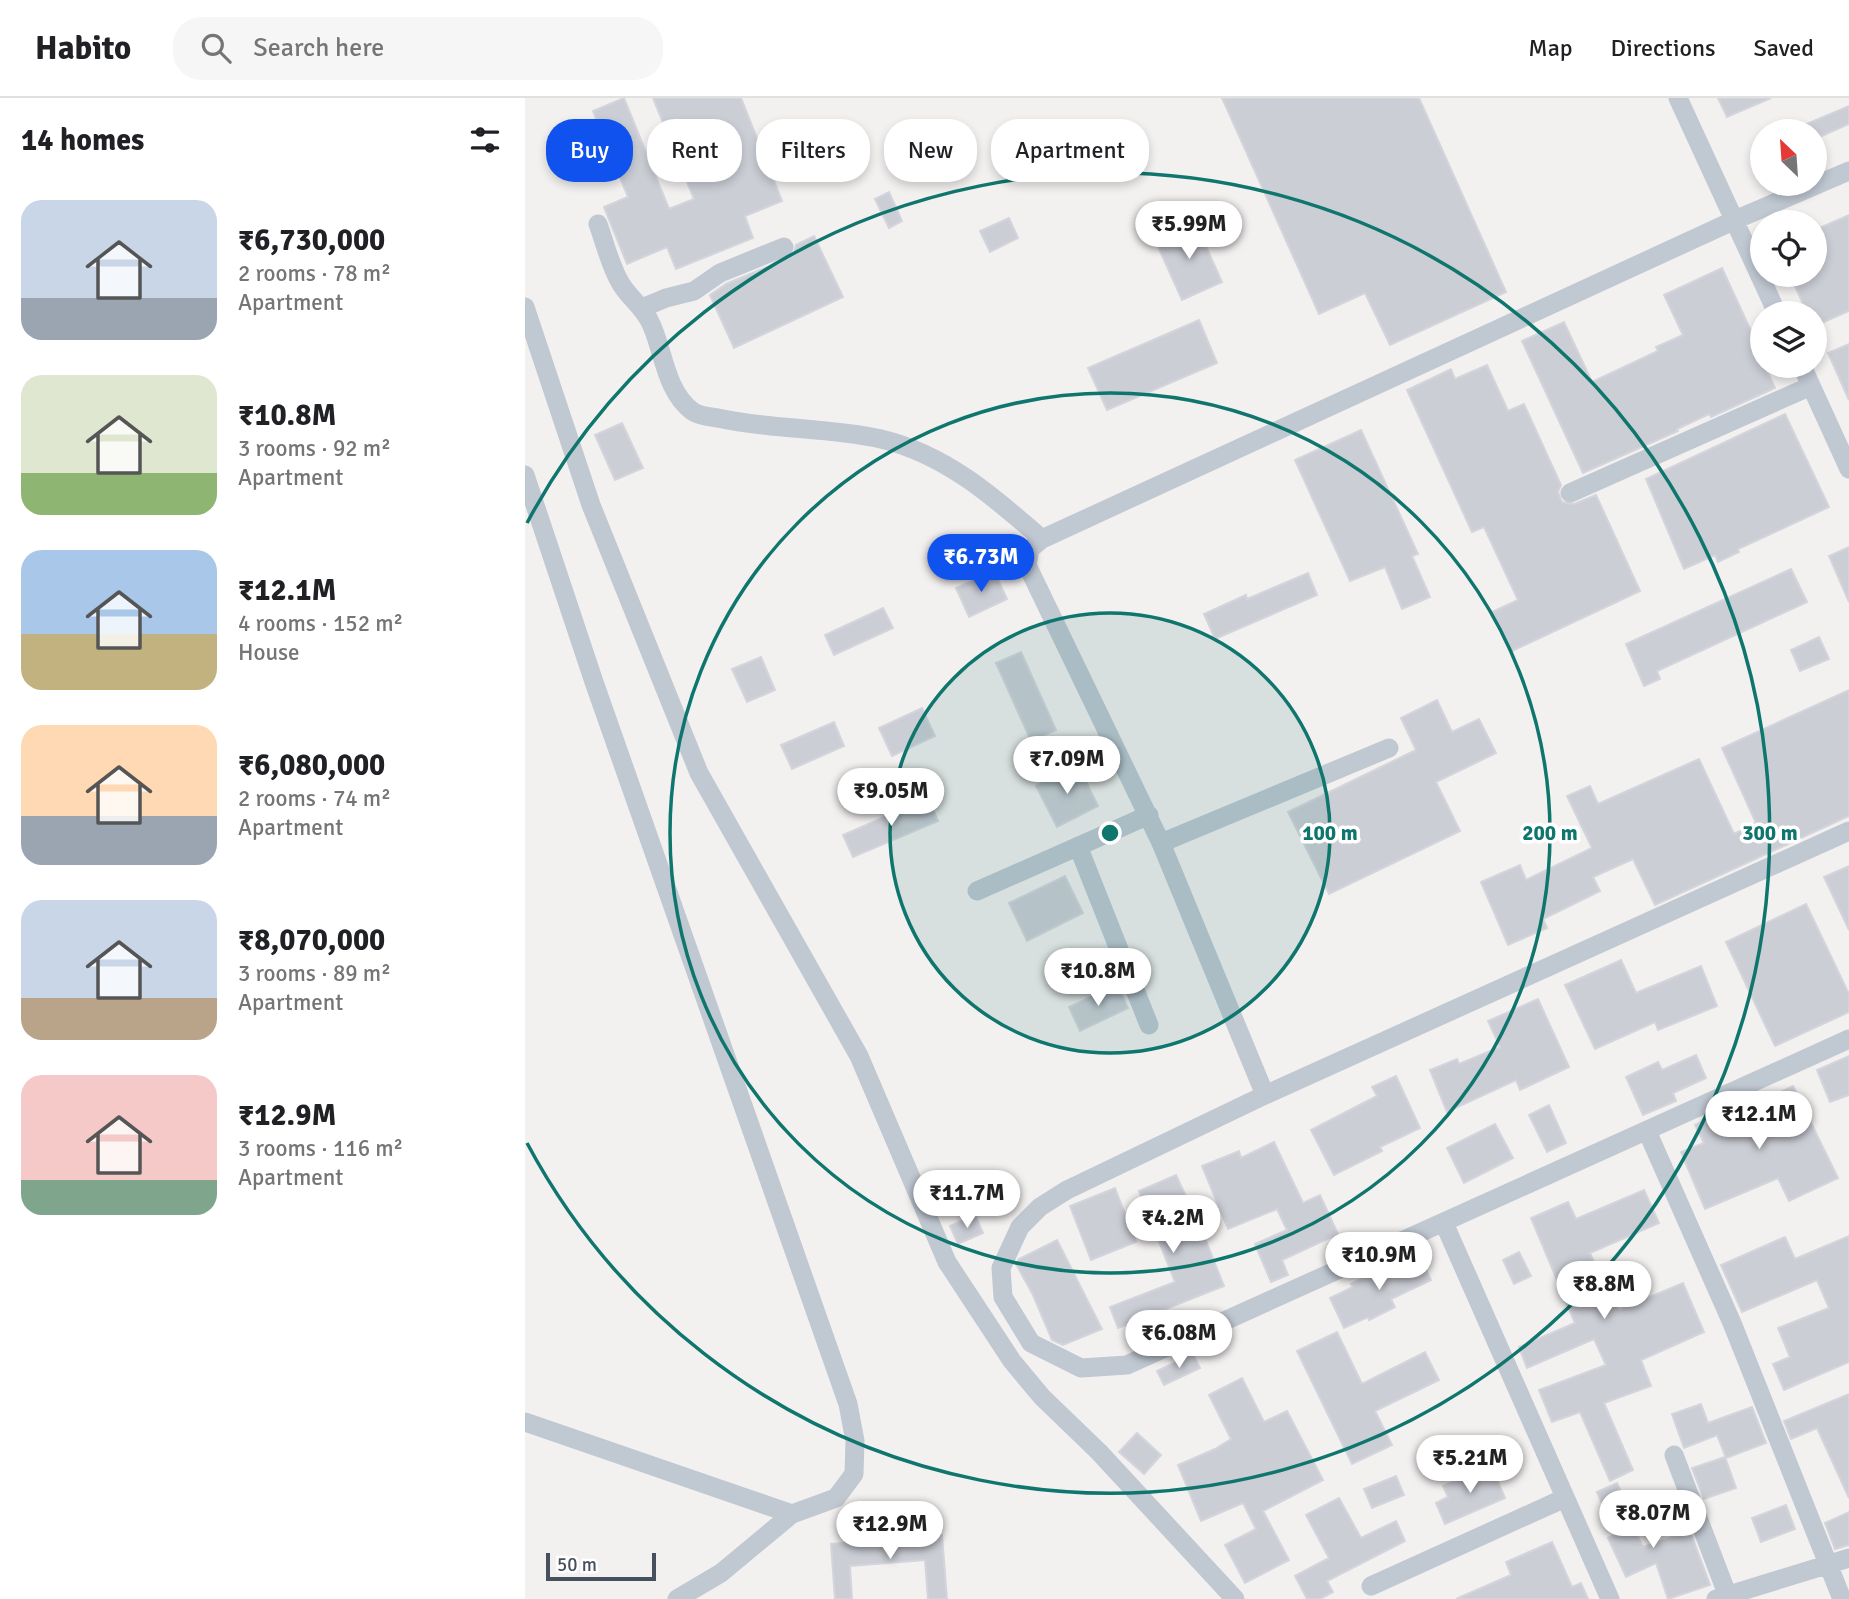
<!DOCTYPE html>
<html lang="en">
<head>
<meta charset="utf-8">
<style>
	body { margin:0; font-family:Signika,sans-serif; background:#f6f6f6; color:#202124; height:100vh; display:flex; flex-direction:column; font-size:26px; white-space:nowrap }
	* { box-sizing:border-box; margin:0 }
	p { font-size:23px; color:#757577 }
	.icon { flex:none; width:38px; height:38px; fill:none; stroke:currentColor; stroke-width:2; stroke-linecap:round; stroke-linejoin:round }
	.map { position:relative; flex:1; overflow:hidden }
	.sheet { display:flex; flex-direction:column; background:#fff; width:525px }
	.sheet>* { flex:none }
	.hud { position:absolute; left:21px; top:21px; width:665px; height:63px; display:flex; gap:14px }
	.needle { width:46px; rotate:335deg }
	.buttons { position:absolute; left:1225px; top:21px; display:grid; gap:14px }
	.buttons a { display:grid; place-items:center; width:77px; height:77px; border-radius:50%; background:#fff; box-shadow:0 4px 10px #0003; font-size:35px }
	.scale { position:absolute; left:21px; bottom:18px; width:110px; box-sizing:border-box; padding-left:7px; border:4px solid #47505f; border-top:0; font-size:19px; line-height:24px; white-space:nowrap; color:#47505f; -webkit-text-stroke:5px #fff; paint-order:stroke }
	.price { position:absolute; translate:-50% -60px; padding:0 16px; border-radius:24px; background:#fff; color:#222; font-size:23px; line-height:46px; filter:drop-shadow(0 2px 4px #0008) }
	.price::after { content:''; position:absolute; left:50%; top:42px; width:21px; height:16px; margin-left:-10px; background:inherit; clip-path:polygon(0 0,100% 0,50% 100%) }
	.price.on { background:#0f52ed; color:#fff }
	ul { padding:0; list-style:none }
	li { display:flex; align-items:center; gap:21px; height:175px; padding:0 21px }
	li span { display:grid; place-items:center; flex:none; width:196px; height:140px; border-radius:21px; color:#555 }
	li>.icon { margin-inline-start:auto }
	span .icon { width:84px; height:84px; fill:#fffc; stroke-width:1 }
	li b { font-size:30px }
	h2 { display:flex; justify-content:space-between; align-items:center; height:84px; padding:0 21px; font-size:30px }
	.pill { padding:0 24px; border-radius:28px; background:#fff; box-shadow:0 4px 10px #0003; font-size:24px; line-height:63px }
	.pill.on { background:#0f52ed; color:#fff }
	header { display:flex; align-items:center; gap:42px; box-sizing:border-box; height:98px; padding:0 35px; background:#fff; border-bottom:2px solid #e0e0e0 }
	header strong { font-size:33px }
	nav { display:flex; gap:38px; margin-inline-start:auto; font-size:24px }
	.search { width:490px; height:63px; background:#f6f6f6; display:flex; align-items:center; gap:18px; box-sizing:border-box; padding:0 24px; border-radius:28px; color:#757577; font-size:26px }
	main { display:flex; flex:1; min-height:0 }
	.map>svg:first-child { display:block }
</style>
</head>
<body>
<header>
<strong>Habito</strong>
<div class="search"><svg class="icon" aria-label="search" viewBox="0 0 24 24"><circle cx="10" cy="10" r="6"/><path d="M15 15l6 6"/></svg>Search here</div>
<nav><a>Map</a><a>Directions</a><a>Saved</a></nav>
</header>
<main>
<section class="sheet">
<h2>14 homes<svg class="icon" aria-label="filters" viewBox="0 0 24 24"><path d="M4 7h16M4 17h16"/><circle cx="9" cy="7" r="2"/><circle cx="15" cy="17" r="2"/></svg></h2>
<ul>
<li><span style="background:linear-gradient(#c9d6e8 70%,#9aa5b1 0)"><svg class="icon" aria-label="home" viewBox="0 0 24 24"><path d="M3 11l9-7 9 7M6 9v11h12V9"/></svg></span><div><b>₹6,730,000</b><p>2 rooms · 78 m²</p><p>Apartment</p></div></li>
<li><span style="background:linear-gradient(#dfe7d0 70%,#8fb573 0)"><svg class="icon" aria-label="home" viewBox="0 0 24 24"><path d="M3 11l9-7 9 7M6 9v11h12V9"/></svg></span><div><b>₹10.8M</b><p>3 rooms · 92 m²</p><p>Apartment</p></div></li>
<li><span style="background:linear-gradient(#a9c7e8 60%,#c2b280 0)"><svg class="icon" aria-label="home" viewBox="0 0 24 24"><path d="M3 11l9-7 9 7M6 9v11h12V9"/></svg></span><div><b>₹12.1M</b><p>4 rooms · 152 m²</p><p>House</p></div></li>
<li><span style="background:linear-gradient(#ffd9b3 65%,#9aa5b1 0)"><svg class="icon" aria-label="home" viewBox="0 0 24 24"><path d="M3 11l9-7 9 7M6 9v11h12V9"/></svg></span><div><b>₹6,080,000</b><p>2 rooms · 74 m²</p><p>Apartment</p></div></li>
<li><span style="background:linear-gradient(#c9d6e8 70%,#b9a48a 0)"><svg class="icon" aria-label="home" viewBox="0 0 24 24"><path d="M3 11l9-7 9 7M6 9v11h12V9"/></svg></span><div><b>₹8,070,000</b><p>3 rooms · 89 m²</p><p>Apartment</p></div></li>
<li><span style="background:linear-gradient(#f6c9c9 75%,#7fa58c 0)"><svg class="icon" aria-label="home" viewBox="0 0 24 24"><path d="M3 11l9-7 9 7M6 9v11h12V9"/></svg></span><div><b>₹12.9M</b><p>3 rooms · 116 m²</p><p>Apartment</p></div></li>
</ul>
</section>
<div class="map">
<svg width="1324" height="1501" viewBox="0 0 1324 1501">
	<rect width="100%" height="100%" fill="#f3f0f0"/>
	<!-- building -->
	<path fill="#ccced6" stroke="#d4d5dc" stroke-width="2" d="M 99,0 L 144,111 L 169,101 L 128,0 L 216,0 L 257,103 L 220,118 L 228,140 L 151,171 L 142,149 L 102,166 L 79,109 L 103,99 L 68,13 Z
		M 697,0 L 894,0 L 981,194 L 865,247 L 840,195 L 794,216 Z
		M 1193,0 L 1246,0 L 1202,19 Z
		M 1324,8 L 1324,26 L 1290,41 L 1290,33 L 1265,33 Z
		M 364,94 L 377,123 L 364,130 L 350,101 Z
		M 1324,117 L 1324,213 L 1290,228 L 1290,215 L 1282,215 L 1265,177 L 1290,177 L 1290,132 Z
		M 484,120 L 493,140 L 465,154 L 455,133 Z
		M 670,124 L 697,184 L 657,202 L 630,142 Z
		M 289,138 L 318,199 L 209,250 L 185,197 L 201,186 L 264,160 L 269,156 L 271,147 Z
		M 1197,170 L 1231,244 L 1229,245 L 1237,262 L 1237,268 L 1240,268 L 1250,290 L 1186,319 L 1184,316 L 1152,331 L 1153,333 L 1058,375 L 997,243 L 1039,224 L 1067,284 L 1133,253 L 1131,249 L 1158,237 L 1139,197 Z
		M 674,222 L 692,265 L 582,312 L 563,270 Z
		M 1324,246 L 1324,302 L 1303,255 Z
		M 962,267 L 983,313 L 999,306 L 1036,387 L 1033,394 L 1037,404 L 1049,406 L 1071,397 L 1115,493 L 985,554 L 967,514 L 993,502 L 959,429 L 947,434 L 882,292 L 926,271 L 930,281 Z
		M 1260,316 L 1304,409 L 1213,451 L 1214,454 L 1193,464 L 1190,457 L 1159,471 L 1121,381 Z
		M 97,325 L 118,370 L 90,382 L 70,337 Z
		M 836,332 L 893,456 L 887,458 L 905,499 L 877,511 L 860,469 L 825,483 L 770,362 Z
		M 1324,449 L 1324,504 L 1304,458 Z
		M 1266,471 L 1282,504 L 1132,573 L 1135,581 L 1119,588 L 1101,546 Z
		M 469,473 L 482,501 L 444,519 L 431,490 Z
		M 783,475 L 792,497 L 690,541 L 679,516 L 721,497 L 722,501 Z
		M 358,510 L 368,530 L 309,557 L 300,537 Z
		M 1294,539 L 1304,561 L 1275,573 L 1266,552 Z
		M 496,554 L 531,632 L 506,643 L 471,565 Z
		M 236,559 L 250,592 L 222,604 L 207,571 Z
		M 1324,592 L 1324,718 L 1130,807 L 1108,761 L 1068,779 L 1075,793 L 1018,821 L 1022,830 L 983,847 L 956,784 L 995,767 L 1001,782 L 1067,750 L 1042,698 L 1065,688 L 1073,706 L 1174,661 L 1209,736 L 1231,725 L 1197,650 Z
		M 912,602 L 927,634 L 954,621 L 971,655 L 911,684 L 935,733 L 804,796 L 763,714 L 891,652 L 876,620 Z
		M 397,610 L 410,638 L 367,658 L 354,630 Z
		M 309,624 L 319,648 L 267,671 L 256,647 Z
		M 553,667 L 573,708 L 532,729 L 511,688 Z
		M 403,700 L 413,723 L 328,759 L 318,737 Z
		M 1324,768 L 1324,832 L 1299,779 Z
		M 540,778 L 558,815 L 502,843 L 484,805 Z
		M 1281,806 L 1324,896 L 1324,914 L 1250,948 L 1201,844 Z
		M 1096,862 L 1111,895 L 1176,868 L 1192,908 L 1133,932 L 1130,924 L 1070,951 L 1040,887 Z
		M 592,887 L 603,910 L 555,933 L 544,909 Z
		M 1013,901 L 1044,969 L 995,992 L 991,982 L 922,1014 L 905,972 L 932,961 L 934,966 L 975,949 L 963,923 Z
		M 1171,957 L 1181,980 L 1148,995 L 1151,1003 L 1118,1017 L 1101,979 L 1133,964 L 1137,972 Z
		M 1324,958 L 1324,997 L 1305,1004 L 1292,972 Z
		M 871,978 L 895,1030 L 855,1049 L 857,1053 L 809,1077 L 786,1032 L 852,998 L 847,989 Z
		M 1268,988 L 1313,1080 L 1264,1103 L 1253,1080 L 1180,1111 L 1156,1054 L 1179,1045 L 1170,1027 L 1203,1011 L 1206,1018 Z
		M 1024,1007 L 1041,1045 L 1022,1054 L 1004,1017 Z
		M 970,1026 L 988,1060 L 939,1085 L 922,1050 Z
		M 749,1044 L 778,1105 L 795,1097 L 813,1136 L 757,1162 L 763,1177 L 746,1184 L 730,1146 L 762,1132 L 752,1111 L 703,1131 L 677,1068 L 714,1053 L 716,1060 Z
		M 651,1077 L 666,1109 L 663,1110 L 676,1144 L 681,1143 L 699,1188 L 593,1230 L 585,1209 L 650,1184 L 614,1093 Z
		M 590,1090 L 611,1144 L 566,1162 L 545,1108 Z
		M 1119,1092 L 1134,1125 L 1065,1155 L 1088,1208 L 1091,1207 L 1094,1212 L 1158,1185 L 1179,1234 L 1116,1262 L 1126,1288 L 1079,1305 L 1108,1372 L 1085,1383 L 1055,1314 L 1027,1324 L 1014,1292 L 1081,1267 L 1069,1241 L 1002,1270 L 994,1249 L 1050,1225 L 1006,1120 L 1043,1104 L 1051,1121 Z
		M 450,1117 L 458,1135 L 433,1146 L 425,1128 Z
		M 1324,1138 L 1324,1264 L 1259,1292 L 1248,1266 L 1265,1259 L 1253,1230 L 1304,1210 L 1292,1182 L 1217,1214 L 1196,1167 L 1260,1139 L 1270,1161 Z
		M 532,1142 L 577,1231 L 538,1247 L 527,1242 L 508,1197 L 491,1166 L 494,1161 Z
		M 994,1154 L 1006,1178 L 989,1186 L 978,1162 Z
		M 894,1157 L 906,1182 L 866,1201 L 870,1209 L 844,1222 L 843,1219 L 819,1230 L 805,1200 L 828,1189 L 826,1186 L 852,1173 L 854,1177 Z
		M 812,1234 L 837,1286 L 900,1254 L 914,1282 L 850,1313 L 867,1347 L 827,1366 L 772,1253 Z
		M 668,1256 L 675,1270 L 639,1287 L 632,1273 Z
		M 717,1280 L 739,1324 L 762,1313 L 798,1382 L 738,1413 L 764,1462 L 720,1485 L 700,1447 L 731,1431 L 718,1405 L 676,1423 L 653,1367 L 690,1351 L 706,1341 L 684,1297 Z
		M 1324,1296 L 1324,1400 L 1292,1330 L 1266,1341 L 1259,1323 Z
		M 1176,1306 L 1183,1325 L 1227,1309 L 1241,1345 L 1201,1360 L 1192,1337 L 1159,1350 L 1147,1316 Z
		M 612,1335 L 636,1357 L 619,1376 L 594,1354 Z
		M 1200,1359 L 1211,1390 L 1179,1401 L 1167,1370 Z
		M 966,1367 L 980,1400 L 920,1426 L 911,1405 L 923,1399 L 918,1388 Z
		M 871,1378 L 879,1397 L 847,1410 L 839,1391 Z
		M 1092,1385 L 1103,1408 L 1099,1410 L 1118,1449 L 1165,1433 L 1185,1487 L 1143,1501 L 1131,1465 L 1101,1479 L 1083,1440 L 1091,1436 L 1072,1394 Z
		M 814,1400 L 836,1440 L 871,1423 L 880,1443 L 802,1483 L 808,1494 L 795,1501 L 782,1501 L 770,1478 L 804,1460 L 781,1417 Z
		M 1261,1407 L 1270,1431 L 1236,1444 L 1227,1420 Z
		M 1324,1414 L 1324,1447 L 1310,1451 L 1300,1425 Z
		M 417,1437 L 422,1501 L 403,1501 L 400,1462 L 325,1468 L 327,1501 L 310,1501 L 306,1446 Z
		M 1027,1444 L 1047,1489 L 1056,1485 L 1063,1501 L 931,1501 L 986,1477 L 981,1464 Z"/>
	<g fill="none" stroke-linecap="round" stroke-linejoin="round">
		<!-- minor -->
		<path stroke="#c0c8d2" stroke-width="19" d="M 1153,0 L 1252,215
			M 73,126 C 80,145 85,168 96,186 C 105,201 120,210 127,228 C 139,256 141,293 167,313 C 174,318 185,319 193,320 C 246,332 303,329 356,341 C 420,356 469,399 517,441
			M 0,209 L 66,407 L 174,675 L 334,958 L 422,1164 L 487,1263 L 517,1299 L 574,1354 L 710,1501
			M 117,210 L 141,200 L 169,193 L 195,175 L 259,149
			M 1277,268 L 1324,371
			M 0,377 L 69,584 L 323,1306 L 330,1343 L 329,1376 L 311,1400 L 267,1416 L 196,1475 L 152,1501
			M 1045,395 L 1286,288
			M 1324,733 L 740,997 L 542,1092 L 515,1109 L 495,1129 L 476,1170 L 478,1199 L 506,1245 L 556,1270 L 602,1267 L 1324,941
			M 636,745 L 864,650
			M 553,748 L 624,927
			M 452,793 L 624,717
			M 740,997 L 636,745 L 502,467 L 505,451 L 517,441 L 1210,122 L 1324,73
			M 1122,1033 L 1207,1225 L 1317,1501
			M 919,1125 L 1085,1501
			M 0,1324 L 267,1416
			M 1149,1357 L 1204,1501
			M 846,1488 L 1040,1400
			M 1191,1501 L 1324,1460"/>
	</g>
	<!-- distance rings -->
	<circle cx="585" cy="735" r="220" fill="#0f766e" fill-opacity=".12"/>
	<g fill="none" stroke="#0f766e" stroke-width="3.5">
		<circle cx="585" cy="735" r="220"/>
		<circle cx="585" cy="735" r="440"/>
		<path d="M2 425A660 660 0 1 1 2 1045"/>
	</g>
	<circle cx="585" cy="735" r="10" fill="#0f766e" stroke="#fff" stroke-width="3.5"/>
	<g font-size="21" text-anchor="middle" font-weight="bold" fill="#0f766e" stroke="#fff" stroke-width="7" stroke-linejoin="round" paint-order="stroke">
		<text x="805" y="742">100 m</text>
		<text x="1025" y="742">200 m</text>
		<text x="1245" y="742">300 m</text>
	</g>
</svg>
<div class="buttons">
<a><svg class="needle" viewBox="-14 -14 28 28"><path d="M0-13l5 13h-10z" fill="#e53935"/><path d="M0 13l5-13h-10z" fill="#757577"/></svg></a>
<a><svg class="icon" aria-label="locate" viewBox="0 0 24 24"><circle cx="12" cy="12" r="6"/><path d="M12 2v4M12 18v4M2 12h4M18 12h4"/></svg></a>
<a><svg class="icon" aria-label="layers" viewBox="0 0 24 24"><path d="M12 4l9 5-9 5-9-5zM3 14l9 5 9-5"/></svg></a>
</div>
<div class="scale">50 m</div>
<b class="price" style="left:664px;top:163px">₹5.99M</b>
<b class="price on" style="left:456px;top:496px">₹6.73M</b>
<b class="price" style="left:542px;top:698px">₹7.09M</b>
<b class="price" style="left:366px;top:730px">₹9.05M</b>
<b class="price" style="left:573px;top:910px">₹10.8M</b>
<b class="price" style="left:1234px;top:1053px">₹12.1M</b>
<b class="price" style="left:442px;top:1132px">₹11.7M</b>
<b class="price" style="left:648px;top:1157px">₹4.2M</b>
<b class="price" style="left:854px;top:1194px">₹10.9M</b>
<b class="price" style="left:1079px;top:1223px">₹8.8M</b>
<b class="price" style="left:654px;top:1272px">₹6.08M</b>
<b class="price" style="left:945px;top:1397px">₹5.21M</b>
<b class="price" style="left:1128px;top:1452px">₹8.07M</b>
<b class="price" style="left:365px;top:1463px">₹12.9M</b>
<div class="hud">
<a class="pill on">Buy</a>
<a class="pill">Rent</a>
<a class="pill">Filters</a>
<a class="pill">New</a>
<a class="pill">Apartment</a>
</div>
</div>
</main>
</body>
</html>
